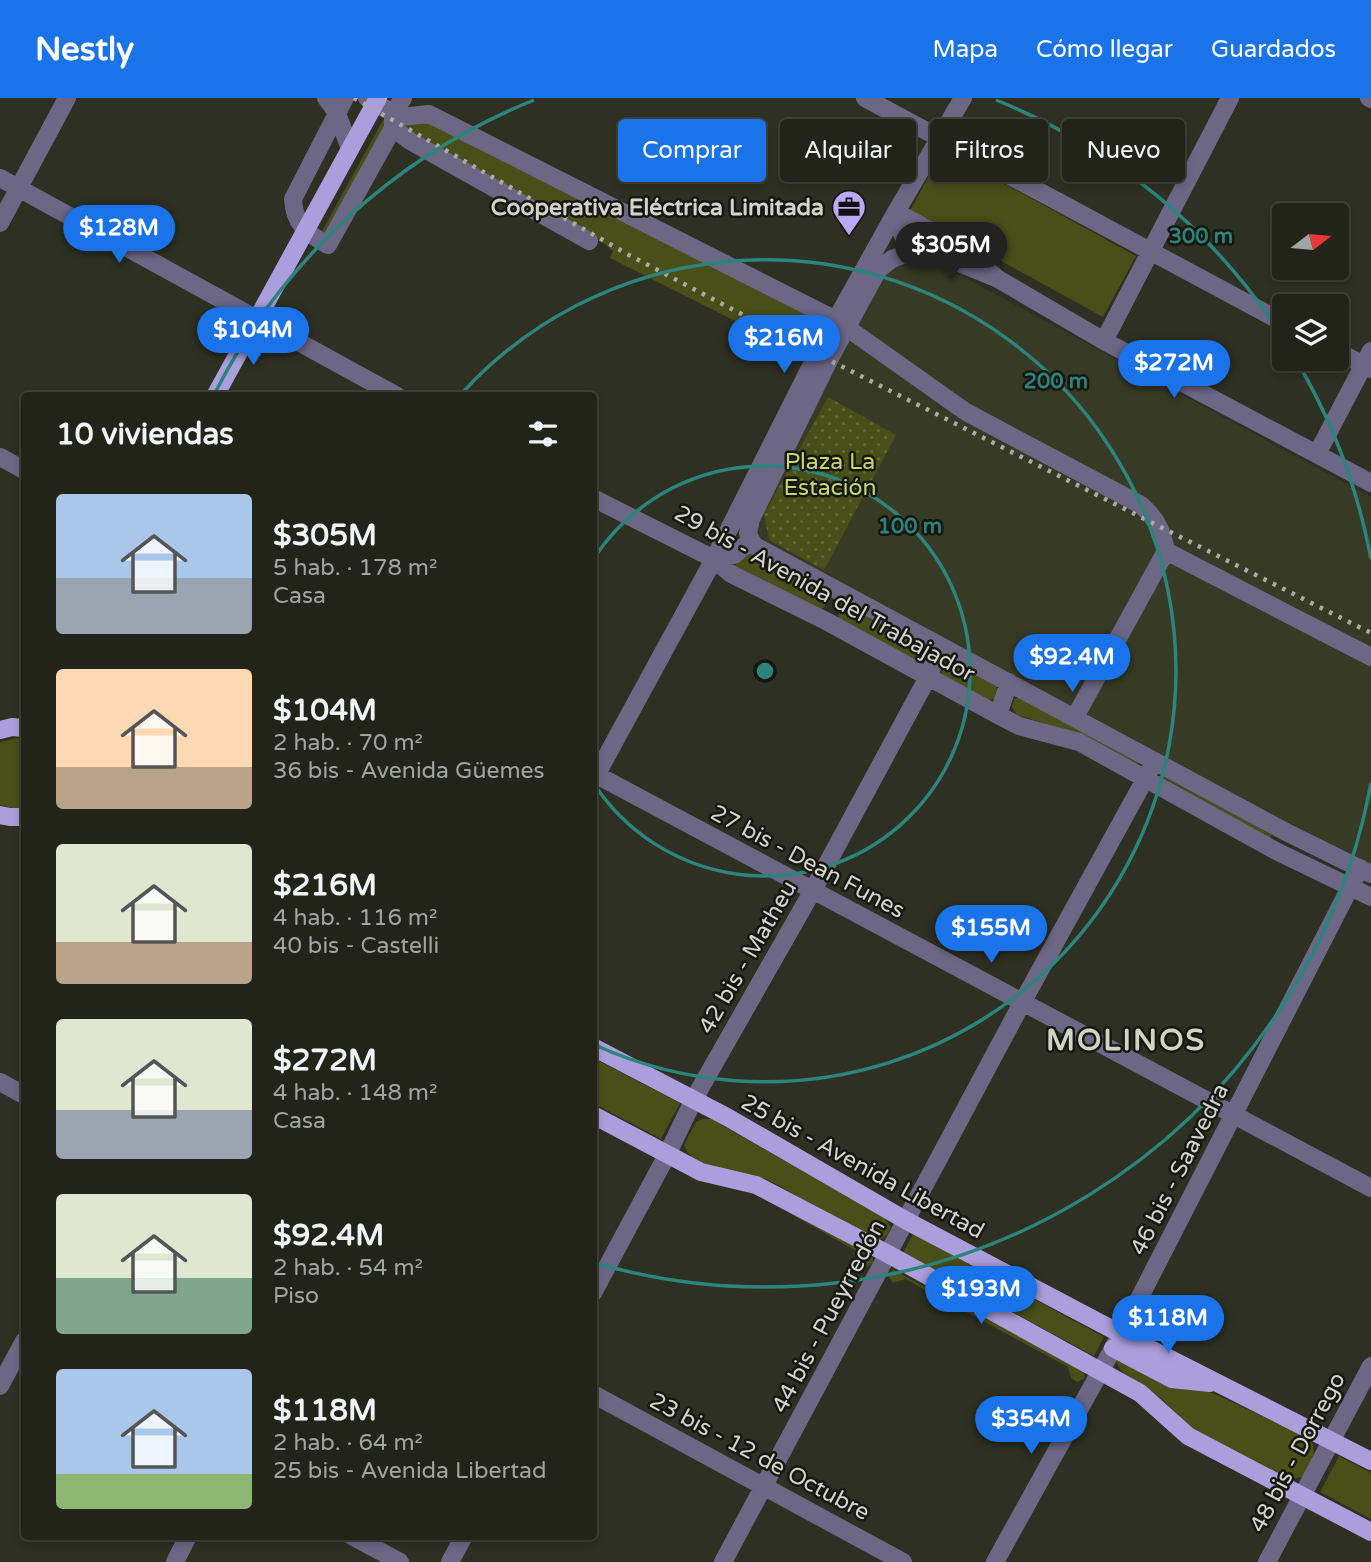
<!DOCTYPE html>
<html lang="es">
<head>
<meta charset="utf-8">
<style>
	body { margin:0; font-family:"Varela Round",sans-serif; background:#2a2c23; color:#f1f3f6; height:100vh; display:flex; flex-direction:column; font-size:26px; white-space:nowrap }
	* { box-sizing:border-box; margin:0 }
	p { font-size:23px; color:#a2a4a2 }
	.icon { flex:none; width:38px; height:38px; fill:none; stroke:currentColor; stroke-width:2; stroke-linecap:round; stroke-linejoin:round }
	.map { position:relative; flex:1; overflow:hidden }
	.panel { position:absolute; left:21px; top:294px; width:576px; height:1148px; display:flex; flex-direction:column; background:#22241a; border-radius:7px; box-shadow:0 4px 10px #0003,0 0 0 2px #3f4139 }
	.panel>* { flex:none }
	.guide { position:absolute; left:618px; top:21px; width:648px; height:63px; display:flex; gap:14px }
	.needle { width:46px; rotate:74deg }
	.tools { position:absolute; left:1272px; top:105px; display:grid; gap:14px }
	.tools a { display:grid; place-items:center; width:77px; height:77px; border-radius:7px; background:#22241a; box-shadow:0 4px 10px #0003,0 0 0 2px #3f4139; font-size:35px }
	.price { position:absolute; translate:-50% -60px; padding:0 16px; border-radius:24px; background:#1a73e8; color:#fff; font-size:23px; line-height:46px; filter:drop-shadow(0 2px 4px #0008) }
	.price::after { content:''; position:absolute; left:50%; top:42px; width:21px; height:16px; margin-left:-10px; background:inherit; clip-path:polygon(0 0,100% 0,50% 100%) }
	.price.current { background:#222; color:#fff }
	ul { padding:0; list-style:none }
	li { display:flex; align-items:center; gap:21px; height:175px; padding:0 35px }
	li span { display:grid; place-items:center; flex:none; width:196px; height:140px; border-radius:7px; color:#555 }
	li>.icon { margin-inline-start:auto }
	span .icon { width:84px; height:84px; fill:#fffc; stroke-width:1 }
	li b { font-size:30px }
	h2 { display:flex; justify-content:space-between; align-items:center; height:84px; padding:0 35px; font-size:30px }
	.tag { padding:0 24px; border-radius:7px; background:#22241a; box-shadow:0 4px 10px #0003,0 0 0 2px #3f4139; font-size:24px; line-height:63px }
	.tag.current { background:#1a73e8; color:#fff }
	header { display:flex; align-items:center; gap:42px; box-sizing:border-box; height:98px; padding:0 35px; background:#1a73e8; color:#fff }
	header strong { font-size:33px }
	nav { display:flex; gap:38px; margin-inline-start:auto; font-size:24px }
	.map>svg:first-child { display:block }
</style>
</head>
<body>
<header>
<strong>Nestly</strong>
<nav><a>Mapa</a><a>Cómo llegar</a><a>Guardados</a></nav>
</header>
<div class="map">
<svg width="1371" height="1464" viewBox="0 0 1371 1464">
	<defs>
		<pattern id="park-dots" width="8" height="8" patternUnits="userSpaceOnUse" patternTransform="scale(1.75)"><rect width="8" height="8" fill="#484f18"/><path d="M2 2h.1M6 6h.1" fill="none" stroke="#626738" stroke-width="1.8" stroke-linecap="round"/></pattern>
	</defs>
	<rect width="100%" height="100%" fill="#2d3022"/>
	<!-- built -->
	<path fill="#373b26" d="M 919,162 L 931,163 L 945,169 L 1371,399 L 1371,768 L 1143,649 L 1086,615 L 1019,582 L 762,442 L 758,433 L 756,422 L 876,189 L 884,176 L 892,171 Z"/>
	<!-- green -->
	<path fill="#484f18" d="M 383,22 L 387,23 L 327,137 L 322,133 Z
		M 429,23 L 508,66 L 802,210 L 818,228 L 803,257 L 610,160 L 613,153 L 595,138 L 408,34 L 405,25 Z
		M 943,52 L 1136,158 L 1103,219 L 910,113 Z
		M 750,454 L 763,463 L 825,495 L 825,509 L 819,512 L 734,468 Z
		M 844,506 L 923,549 L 925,552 L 920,561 L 915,563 L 838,521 L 840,508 Z
		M 951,564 L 995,586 L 997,588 L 995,600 L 989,603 L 943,578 L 942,574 L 947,565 Z
		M 1019,599 L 1139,664 L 1137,666 L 1077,635 L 1017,617 L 1012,609 L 1014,601 Z
		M 17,640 L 24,642 L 24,709 L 17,711 L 0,707 L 0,644 Z
		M 1161,675 L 1272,737 L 1270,740 L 1160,678 Z
		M 593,960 L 680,1005 L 661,1041 L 593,1005 Z
		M 703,1021 L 711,1021 L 884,1119 L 891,1129 C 888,1138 884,1142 875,1142 C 850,1128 823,1115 799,1100 C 784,1091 773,1082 755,1078 C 736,1073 690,1070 684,1047 L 696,1024 Z
		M 760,1098 L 770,1101 L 868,1156 L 873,1160 L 873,1165 L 867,1169 L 860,1165 L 856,1153 Z
		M 913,1136 L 1104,1239 L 1094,1258 L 903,1155 Z
		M 893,1172 L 1083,1272 L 1085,1280 L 1077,1284 L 1071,1280 L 1068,1269 L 905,1181 L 893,1185 L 889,1179 L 890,1174 Z
		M 1119,1260 L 1217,1297 L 1310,1341 C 1319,1356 1310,1365 1303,1379 L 1290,1381 L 1195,1334 L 1162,1301 L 1121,1273 L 1116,1263 Z
		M 1339,1358 L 1371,1375 L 1371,1421 L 1320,1394 Z"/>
	<!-- park -->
	<path fill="url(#park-dots)" d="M 828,299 L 896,337 L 824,472 L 769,442 L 764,416 Z"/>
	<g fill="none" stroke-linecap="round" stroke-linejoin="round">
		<!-- minor -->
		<path stroke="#6c6785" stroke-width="18" d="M 326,0 L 337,15 L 350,51
			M 345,0 L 293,101 C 294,127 308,136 328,147 L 393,30 L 393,16 L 403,0
			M 367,0 L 400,19 L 429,16 L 836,222 L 966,314 L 1141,407 C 1157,421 1162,433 1166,453
			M 865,0 L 1284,225
			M 1369,0 L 1371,1
			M 393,30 L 410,43 L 589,143
			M 0,80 L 397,298
			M 0,125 L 67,0
			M 908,155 L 921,153 L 940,157 L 998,181 L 1104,243 L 1371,385
			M 1104,243 L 1230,0
			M 1337,253 L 1371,271
			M 1317,356 L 1371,253
			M 0,359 L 24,372
			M 593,400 L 714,461 L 731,476 L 826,523 L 998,617 L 1019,628 L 1079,644 L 1276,753 L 1371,799
			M 751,442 L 755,448 L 1286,734 L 1371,776
			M 714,461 L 734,457 L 751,442 L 748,435 L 751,421 L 829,262 L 878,172 L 892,161 L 908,155 L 896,114 L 963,0
			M 998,617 L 1009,584
			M 1075,619 L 1166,453 L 1371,559
			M 593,675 L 1371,1090
			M 593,683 L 714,461 L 818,254 L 896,114 L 958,148 L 998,181
			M 0,984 L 24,997
			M 593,1195 L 667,1057 L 694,1001 L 813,792 L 928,579 L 941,548
			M 0,1288 L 24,1243
			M 593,1296 L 903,1464
			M 352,1438 L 400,1464
			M 175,1464 L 188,1438
			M 450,1464 L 464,1438
			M 723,1464 L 1022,905 L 1155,663
			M 995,1464 L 1121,1236 L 1360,770
			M 1267,1464 L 1371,1268"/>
		<!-- major -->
		<path stroke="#ab9edc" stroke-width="18" d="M 215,298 L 378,0
			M 0,632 L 12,629 L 24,630
			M 0,717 L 10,719 L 24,719
			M 593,949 L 727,1019 L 907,1123 L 1121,1236 L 1371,1363
			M 593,1017 L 701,1074 L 756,1087 L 888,1156 L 1140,1295 L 1188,1338 L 1371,1434
			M 1113,1250 L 1172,1281 L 1210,1285"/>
		<!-- rail -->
		<path stroke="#aaaca3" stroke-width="4.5" stroke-dasharray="3.5 7" stroke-linecap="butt" d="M 354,0 L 629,157 L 829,262 L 1371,535"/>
	</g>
	<!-- distance rings -->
	<g fill="none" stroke="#2c847c" stroke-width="3.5">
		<path d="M594 460A205 205 0 1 1 594 686"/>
		<path d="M462 295A411 411 0 1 1 595 947"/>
		<path d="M1371 685A616 616 0 0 1 595 1165M216 293A616 616 0 0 1 534 2M996 2A616 616 0 0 1 1282 238M1298 265A616 616 0 0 1 1371 461"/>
	</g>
	<!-- icons -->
	<defs>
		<g id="office-pin" transform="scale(1.75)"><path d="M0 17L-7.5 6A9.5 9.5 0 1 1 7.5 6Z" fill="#baaaf6" stroke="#161711"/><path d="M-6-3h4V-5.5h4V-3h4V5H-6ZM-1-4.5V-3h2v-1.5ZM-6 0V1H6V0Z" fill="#111"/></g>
	</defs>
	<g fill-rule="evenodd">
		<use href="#office-pin" x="849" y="109"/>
	</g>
	<g text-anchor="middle" stroke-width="5" stroke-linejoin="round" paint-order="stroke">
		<!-- poi labels -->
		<g font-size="23" font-weight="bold" fill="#d3d5cd" stroke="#161711" text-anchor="end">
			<text x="824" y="117">Cooperativa Eléctrica Limitada</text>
		</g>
		<!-- park labels -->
		<g font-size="23" fill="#c7d76a" stroke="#161711">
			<text x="830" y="371">Plaza La<tspan x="830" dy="26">Estación</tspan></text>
		</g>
		<!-- street labels -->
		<g font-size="23" fill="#d3d5cd" stroke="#161711">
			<text transform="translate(825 495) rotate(29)" y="8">29 bis - Avenida del Trabajador</text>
			<text transform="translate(808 763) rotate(28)" y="8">27 bis - Dean Funes</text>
			<text transform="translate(747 859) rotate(-60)" y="8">42 bis - Matheu</text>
			<text transform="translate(863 1068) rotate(29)" y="8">25 bis - Avenida Libertad</text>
			<text transform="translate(1179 1071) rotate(-63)" y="8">46 bis - Saavedra</text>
			<text transform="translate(828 1218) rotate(-62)" y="8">44 bis - Pueyrredón</text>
			<text transform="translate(1297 1354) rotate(-62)" y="8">48 bis - Dorrego</text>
			<text transform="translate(760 1358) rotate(28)" y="8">23 bis - 12 de Octubre</text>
		</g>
		<!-- district labels -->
		<g font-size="30" font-weight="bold" letter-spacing="2" fill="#d0d4c3" stroke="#161711">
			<text x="1126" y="952">MOLINOS</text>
		</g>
	</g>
	<circle cx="765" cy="573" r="10" fill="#2c847c" stroke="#161711" stroke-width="3.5"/>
	<g font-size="21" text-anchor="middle" font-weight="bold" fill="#2c847c" stroke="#161711" stroke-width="5" stroke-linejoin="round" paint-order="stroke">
		<text x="1201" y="145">300 m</text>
		<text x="1056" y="290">200 m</text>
		<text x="910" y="435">100 m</text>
	</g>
</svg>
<div class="tools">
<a><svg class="needle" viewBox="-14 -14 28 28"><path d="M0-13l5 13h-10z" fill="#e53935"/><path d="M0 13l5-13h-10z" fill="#a2a4a2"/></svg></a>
<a><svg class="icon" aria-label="layers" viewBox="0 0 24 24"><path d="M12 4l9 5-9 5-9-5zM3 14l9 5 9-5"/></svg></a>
</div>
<b class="price" style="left:119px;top:167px">$128M</b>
<b class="price current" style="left:951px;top:184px">$305M</b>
<b class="price" style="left:253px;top:269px">$104M</b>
<b class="price" style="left:784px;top:277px">$216M</b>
<b class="price" style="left:1174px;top:302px">$272M</b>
<b class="price" style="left:1072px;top:596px">$92.4M</b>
<b class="price" style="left:991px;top:867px">$155M</b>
<b class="price" style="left:981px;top:1228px">$193M</b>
<b class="price" style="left:1168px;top:1257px">$118M</b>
<b class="price" style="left:1031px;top:1358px">$354M</b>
<div class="guide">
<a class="tag current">Comprar</a>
<a class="tag">Alquilar</a>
<a class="tag">Filtros</a>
<a class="tag">Nuevo</a>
</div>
<section class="panel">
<h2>10 viviendas<svg class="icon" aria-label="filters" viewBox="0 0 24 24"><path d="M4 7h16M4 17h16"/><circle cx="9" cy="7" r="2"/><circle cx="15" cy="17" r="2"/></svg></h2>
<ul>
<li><span style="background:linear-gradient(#a9c7e8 60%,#9aa5b1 0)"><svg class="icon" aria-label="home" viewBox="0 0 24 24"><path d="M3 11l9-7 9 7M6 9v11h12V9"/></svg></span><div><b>$305M</b><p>5 hab. · 178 m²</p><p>Casa</p></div></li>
<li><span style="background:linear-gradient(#ffd9b3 70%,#b9a48a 0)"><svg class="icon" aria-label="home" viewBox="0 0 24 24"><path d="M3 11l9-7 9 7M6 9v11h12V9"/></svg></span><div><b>$104M</b><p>2 hab. · 70 m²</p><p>36 bis - Avenida Güemes</p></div></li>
<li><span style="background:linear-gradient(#dfe7d0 70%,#b9a48a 0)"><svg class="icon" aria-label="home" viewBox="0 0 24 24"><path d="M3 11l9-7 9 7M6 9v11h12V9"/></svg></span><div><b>$216M</b><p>4 hab. · 116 m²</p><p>40 bis - Castelli</p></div></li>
<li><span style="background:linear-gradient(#dfe7d0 65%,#9aa5b1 0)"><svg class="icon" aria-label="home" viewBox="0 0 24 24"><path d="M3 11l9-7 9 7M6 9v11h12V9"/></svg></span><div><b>$272M</b><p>4 hab. · 148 m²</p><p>Casa</p></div></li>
<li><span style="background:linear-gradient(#dfe7d0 60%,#7fa58c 0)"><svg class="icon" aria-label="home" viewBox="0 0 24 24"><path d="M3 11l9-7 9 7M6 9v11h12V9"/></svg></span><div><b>$92.4M</b><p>2 hab. · 54 m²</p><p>Piso</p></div></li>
<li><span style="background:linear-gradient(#a9c7e8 75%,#8fb573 0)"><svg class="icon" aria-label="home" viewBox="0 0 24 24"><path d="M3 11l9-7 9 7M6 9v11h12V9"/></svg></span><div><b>$118M</b><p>2 hab. · 64 m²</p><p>25 bis - Avenida Libertad</p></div></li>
</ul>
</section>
</div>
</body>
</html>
